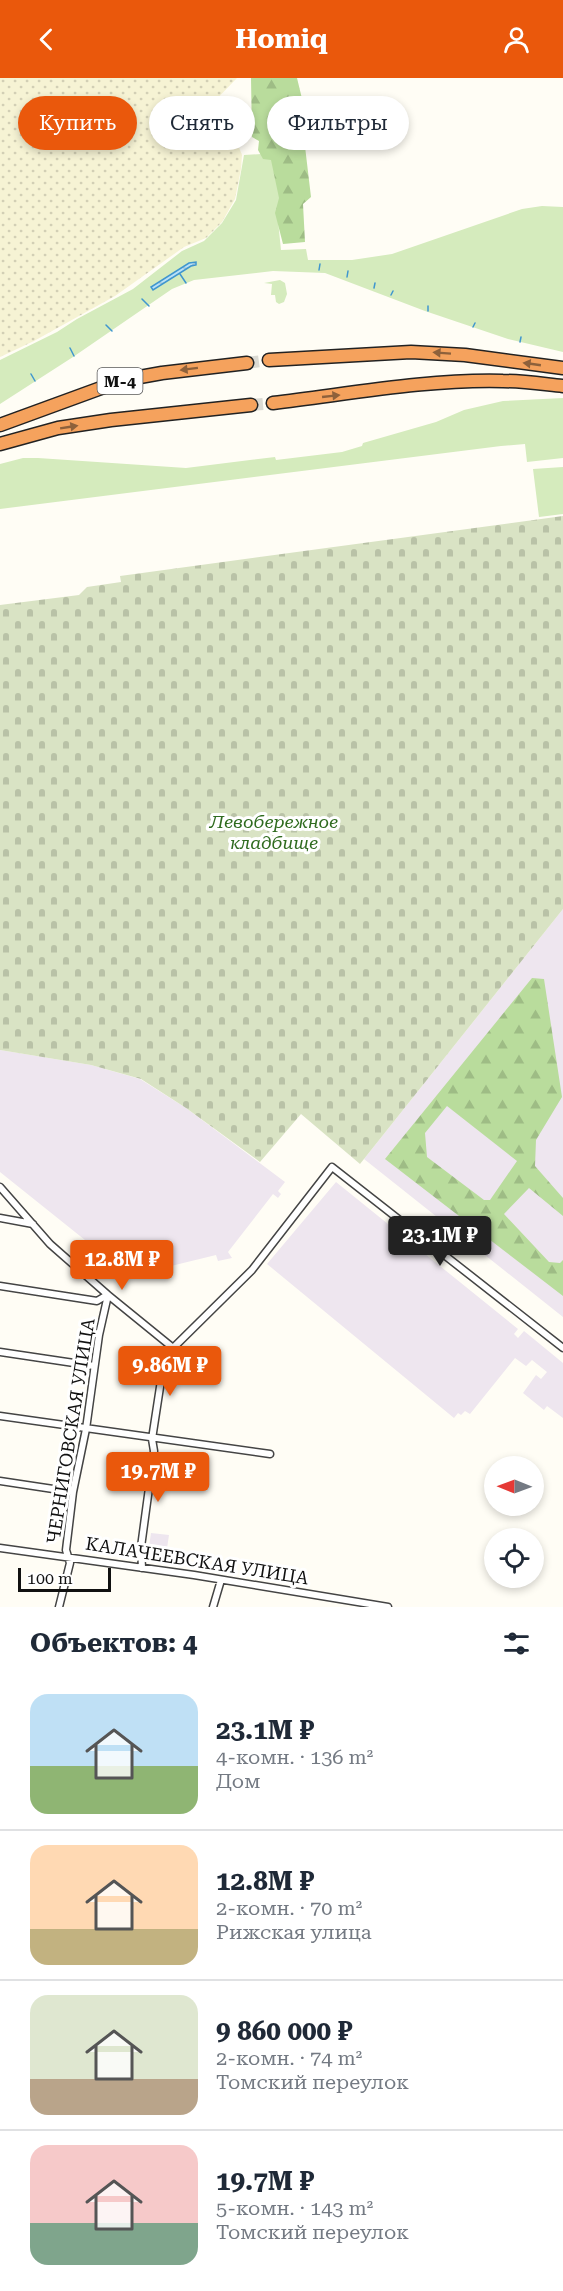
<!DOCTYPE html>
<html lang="ru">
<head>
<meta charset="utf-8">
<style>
	body { margin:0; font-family:"Roboto Serif",serif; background:#f2f2f3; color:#1f2937; height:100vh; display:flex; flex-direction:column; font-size:22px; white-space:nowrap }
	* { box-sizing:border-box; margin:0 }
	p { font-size:20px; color:#747a83 }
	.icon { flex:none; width:33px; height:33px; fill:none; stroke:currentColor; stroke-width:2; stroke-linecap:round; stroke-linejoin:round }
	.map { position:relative; height:1529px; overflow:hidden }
	.panel { display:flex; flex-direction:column; background:#fff; flex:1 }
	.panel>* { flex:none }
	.guide { position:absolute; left:18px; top:18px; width:528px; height:54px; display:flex; gap:12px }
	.needle { width:39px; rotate:271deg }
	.controls { position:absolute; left:484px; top:1378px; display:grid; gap:12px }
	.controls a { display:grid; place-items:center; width:60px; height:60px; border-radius:50%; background:#fff; box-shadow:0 3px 9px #0003; font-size:30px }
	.scale { position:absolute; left:18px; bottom:15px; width:93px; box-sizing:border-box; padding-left:6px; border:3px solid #111; border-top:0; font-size:16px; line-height:21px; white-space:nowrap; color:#111; -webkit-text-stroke:4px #fff; paint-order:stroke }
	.price { position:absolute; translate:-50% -51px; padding:0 14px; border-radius:6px; background:#ea580c; color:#fff; font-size:20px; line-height:39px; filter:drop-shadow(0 2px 3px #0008) }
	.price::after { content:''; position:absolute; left:50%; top:36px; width:18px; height:14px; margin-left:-9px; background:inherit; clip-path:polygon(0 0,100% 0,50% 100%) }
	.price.active { background:#222; color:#fff }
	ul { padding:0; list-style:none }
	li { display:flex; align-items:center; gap:18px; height:150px; padding:0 30px }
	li+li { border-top:2px solid #e0e1e3 }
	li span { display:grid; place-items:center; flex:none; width:168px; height:120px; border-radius:18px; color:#555 }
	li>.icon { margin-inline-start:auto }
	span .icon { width:72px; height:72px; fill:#fffc; stroke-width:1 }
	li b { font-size:26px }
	h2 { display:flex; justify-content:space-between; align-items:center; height:72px; padding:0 30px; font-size:26px }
	.chip { padding:0 21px; border-radius:27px; background:#fff; box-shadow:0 3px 9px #0003; font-size:21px; line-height:54px }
	.chip.active { background:#ea580c; color:#fff }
	header { display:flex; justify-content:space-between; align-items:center; height:78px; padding:0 30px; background:#ea580c; color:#fff; font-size:27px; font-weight:700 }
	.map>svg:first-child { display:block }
</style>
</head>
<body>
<header><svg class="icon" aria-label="back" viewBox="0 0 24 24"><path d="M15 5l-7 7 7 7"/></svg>Homiq<svg class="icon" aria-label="person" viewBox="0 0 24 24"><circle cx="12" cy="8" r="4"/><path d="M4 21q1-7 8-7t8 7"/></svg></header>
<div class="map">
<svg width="563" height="1529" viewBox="0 0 563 1529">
	<defs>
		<pattern id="farmland-dots" width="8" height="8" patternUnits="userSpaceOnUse" patternTransform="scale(1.5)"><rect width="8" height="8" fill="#f6f3d4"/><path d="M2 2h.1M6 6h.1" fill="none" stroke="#d2cfb5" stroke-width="1.8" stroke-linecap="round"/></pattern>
		<pattern id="forest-firs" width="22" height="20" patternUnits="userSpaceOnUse" patternTransform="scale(1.5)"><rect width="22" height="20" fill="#b9dc9c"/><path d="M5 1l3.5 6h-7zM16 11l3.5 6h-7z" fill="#9ebc85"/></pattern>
		<pattern id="cemetery-stones" width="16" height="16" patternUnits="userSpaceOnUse" patternTransform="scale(1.5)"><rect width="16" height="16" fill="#d9e3c4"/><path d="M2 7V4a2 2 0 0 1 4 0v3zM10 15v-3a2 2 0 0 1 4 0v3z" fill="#b9c2a7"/></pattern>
		<pattern id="water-waves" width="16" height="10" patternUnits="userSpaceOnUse" patternTransform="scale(1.5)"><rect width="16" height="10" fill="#b9e0f7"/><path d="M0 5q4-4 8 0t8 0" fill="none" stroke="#9ebfd3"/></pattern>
	</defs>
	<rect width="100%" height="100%" fill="#fffdf5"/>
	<!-- industrial -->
	<path fill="#eee6ef" d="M 563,831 L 563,1239 L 364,1081 Z
		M 0,972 L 91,987 L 140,1001 L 186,1030 L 285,1104 L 278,1113 L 281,1116 L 278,1120 L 273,1116 L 228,1174 L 232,1180 L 218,1183 L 216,1177 L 130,1198 L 0,1094 Z
		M 336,1104 L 518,1251 L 514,1256 L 518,1260 L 524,1253 L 563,1285 L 563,1340 L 547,1328 L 544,1332 L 523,1315 L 536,1297 L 541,1301 L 547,1294 L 532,1282 L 526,1288 L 515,1280 L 470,1336 L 465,1333 L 461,1337 L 458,1335 L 454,1340 L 267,1186 Z
		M 151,1455 L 169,1457 L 166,1477 L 148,1475 Z"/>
	<!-- farmland -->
	<path fill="url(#farmland-dots)" d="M 0,0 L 237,0 L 209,29 L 212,51 L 236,62 L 242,77 L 241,91 L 235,121 L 222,144 L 206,160 L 184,169 L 115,218 L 34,263 L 0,279 Z"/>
	<!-- grass -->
	<path fill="#d5ebbd" d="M 277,75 L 281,115 L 277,133 L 281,172 L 306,171 L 308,182 L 352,182 L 392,176 L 522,131 L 542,128 L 563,129 L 563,274 L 508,261 L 425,233 L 325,195 L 273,193 L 194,202 L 172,211 L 73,279 L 0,326 L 0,282 L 57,254 L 77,241 L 133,211 L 182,173 L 204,163 L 222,145 L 236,122 L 244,77 Z
		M 280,202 L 285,205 L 287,216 L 284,224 L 279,226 L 276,224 L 275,217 L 271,217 L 272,206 L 264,205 Z
		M 563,320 L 563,380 L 527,384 L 525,366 L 501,368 L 0,431 L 0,386 L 23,380 L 38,380 L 186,390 L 275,379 L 276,382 L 342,374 L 362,368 L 363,365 L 436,344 L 464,332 L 503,323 Z
		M 563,389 L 563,436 L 539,439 L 533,391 Z"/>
	<!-- forest -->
	<path fill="url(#forest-firs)" fill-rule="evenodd" d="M 251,0 L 297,0 L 305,33 L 296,51 L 304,60 L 311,119 L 303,126 L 305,164 L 283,166 L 275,135 L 279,120 L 271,82 L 263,81 L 258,72 L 259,63 L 252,59 Z
		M 532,900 L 544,901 L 562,1019 L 536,1062 L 535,1088 L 563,1120 L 563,1138 L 529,1110 L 504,1136 L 549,1184 L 560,1185 L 563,1182 L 563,1218 L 385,1081 ZM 447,1028 L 517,1083 L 490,1122 L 484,1122 L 427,1079 L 425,1055 Z"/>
	<!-- cemetery -->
	<path fill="url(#cemetery-stones)" d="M 563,438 L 563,831 L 360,1086 L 301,1036 L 260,1084 L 186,1030 L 141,1001 L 91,987 L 0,972 L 0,527 L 79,517 L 87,509 L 121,504 L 120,498 Z"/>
	<!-- water -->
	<path fill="url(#water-waves)" stroke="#3f96cf" stroke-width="1.5" d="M 196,184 L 196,187 L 191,188 L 153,212 L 151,209 L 189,185 Z"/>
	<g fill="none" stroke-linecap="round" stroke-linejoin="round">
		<!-- stream -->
		<path stroke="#3f96cf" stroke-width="1.5" d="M 319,192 L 320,186
			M 180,196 L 186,205
			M 347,199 L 348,193
			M 374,210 L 375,205
			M 391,217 L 393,213
			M 142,221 L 149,228
			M 428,233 L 428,228
			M 106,247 L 112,253
			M 473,249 L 475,245
			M 520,264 L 521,259
			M 70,270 L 74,278
			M 31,296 L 35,303"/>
		<!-- highway-tunnel -->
		<path stroke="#dbdad3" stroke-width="12" stroke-dasharray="12 6" stroke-linecap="butt" d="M 247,285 L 269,282
			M 251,327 L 273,325"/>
		<!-- street casing -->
		<g stroke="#444" stroke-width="9">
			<path id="street" d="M 0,1109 L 50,1166 L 108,1217 L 199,1291
				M 0,1140 L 33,1146
				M 0,1208 L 97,1223 L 107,1217
				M 0,1274 L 94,1288
				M 0,1338 L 270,1376
				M 0,1403 L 73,1414
				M 0,1470 L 194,1497 L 388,1529
				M 142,1490 L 141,1469 L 154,1373 L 152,1361 L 164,1283 L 167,1276 L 252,1192 L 332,1089 L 563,1270
				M 59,1529 L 70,1485 L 66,1472 L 73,1414 L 86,1351 L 99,1257 L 108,1217
				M 213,1529 L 221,1502"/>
		</g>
		<!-- highway casing -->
		<g stroke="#222" stroke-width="15">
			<path id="highway" d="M 269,282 L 411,274 L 465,277 L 563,290
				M 273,325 C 349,316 427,301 503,303 C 523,303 543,306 563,308
				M 0,347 L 123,302 L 162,295 L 247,285
				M 0,366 L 58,350 L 111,342 L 251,327"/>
		</g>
		<!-- street -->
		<use href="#street" stroke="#fff" stroke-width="6"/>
		<!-- highway -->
		<use href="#highway" stroke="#f5a25d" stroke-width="12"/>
	</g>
	<!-- one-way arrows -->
	<defs><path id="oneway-solid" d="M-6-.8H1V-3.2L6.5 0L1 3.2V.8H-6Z" transform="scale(1.5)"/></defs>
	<g fill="#8e613b">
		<use href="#oneway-solid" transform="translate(442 275) rotate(-176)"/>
		<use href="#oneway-solid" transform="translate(532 286) rotate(-172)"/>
		<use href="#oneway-solid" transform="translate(189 291) rotate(173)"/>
		<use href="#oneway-solid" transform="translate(331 318) rotate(-6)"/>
		<use href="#oneway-solid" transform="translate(69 349) rotate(-9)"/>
	</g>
	<g text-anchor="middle" stroke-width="6" stroke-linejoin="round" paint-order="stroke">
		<!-- shield labels -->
		<rect fill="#fff" stroke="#585858" stroke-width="1.5" x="97.5" y="290" width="45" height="26" rx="4.5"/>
		<g font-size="16" font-weight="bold" fill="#111">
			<text x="120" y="309">М-4</text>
		</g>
		<!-- park labels -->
		<g font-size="18" font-style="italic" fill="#2f6b1f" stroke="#fff">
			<text x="274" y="750">Левобережное<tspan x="274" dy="21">кладбище</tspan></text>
		</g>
		<!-- street labels -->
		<g font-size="18" fill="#111" stroke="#fff">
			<text transform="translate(71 1353) rotate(-81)" y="6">ЧЕРНИГОВСКАЯ УЛИЦА</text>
			<text transform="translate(197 1483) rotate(9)" y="6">КАЛАЧЕЕВСКАЯ УЛИЦА</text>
		</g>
	</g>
</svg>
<div class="controls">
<a><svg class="needle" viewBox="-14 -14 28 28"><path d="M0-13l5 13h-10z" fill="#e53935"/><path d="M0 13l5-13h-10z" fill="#747a83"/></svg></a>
<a><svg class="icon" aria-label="locate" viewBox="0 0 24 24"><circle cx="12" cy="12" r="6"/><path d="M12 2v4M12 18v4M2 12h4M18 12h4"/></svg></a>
</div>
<div class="scale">100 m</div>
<b class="price active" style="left:440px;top:1189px">23.1M ₽</b>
<b class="price" style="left:122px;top:1213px">12.8M ₽</b>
<b class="price" style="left:170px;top:1319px">9.86M ₽</b>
<b class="price" style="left:158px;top:1425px">19.7M ₽</b>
<div class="guide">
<a class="chip active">Купить</a>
<a class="chip">Снять</a>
<a class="chip">Фильтры</a>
</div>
</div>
<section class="panel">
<h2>Объектов: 4<svg class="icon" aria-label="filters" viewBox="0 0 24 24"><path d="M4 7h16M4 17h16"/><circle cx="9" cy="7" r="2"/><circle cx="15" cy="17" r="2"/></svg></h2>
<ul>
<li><span style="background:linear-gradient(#bfe0f5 60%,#8fb573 0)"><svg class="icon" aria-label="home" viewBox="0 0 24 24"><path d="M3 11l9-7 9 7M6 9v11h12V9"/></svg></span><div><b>23.1M ₽</b><p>4-комн. · 136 m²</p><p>Дом</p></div></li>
<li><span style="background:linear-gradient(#ffd9b3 70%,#c2b280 0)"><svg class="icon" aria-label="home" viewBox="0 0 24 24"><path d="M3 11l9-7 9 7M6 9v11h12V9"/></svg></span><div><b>12.8M ₽</b><p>2-комн. · 70 m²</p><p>Рижская улица</p></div></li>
<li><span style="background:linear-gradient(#dfe7d0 70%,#b9a48a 0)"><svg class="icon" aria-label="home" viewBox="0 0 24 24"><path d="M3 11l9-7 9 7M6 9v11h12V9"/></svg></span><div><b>9 860 000 ₽</b><p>2-комн. · 74 m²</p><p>Томский переулок</p></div></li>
<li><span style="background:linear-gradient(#f6c9c9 65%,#7fa58c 0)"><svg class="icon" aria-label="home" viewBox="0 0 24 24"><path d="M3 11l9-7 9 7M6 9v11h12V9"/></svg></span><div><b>19.7M ₽</b><p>5-комн. · 143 m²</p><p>Томский переулок</p></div></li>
</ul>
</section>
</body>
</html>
